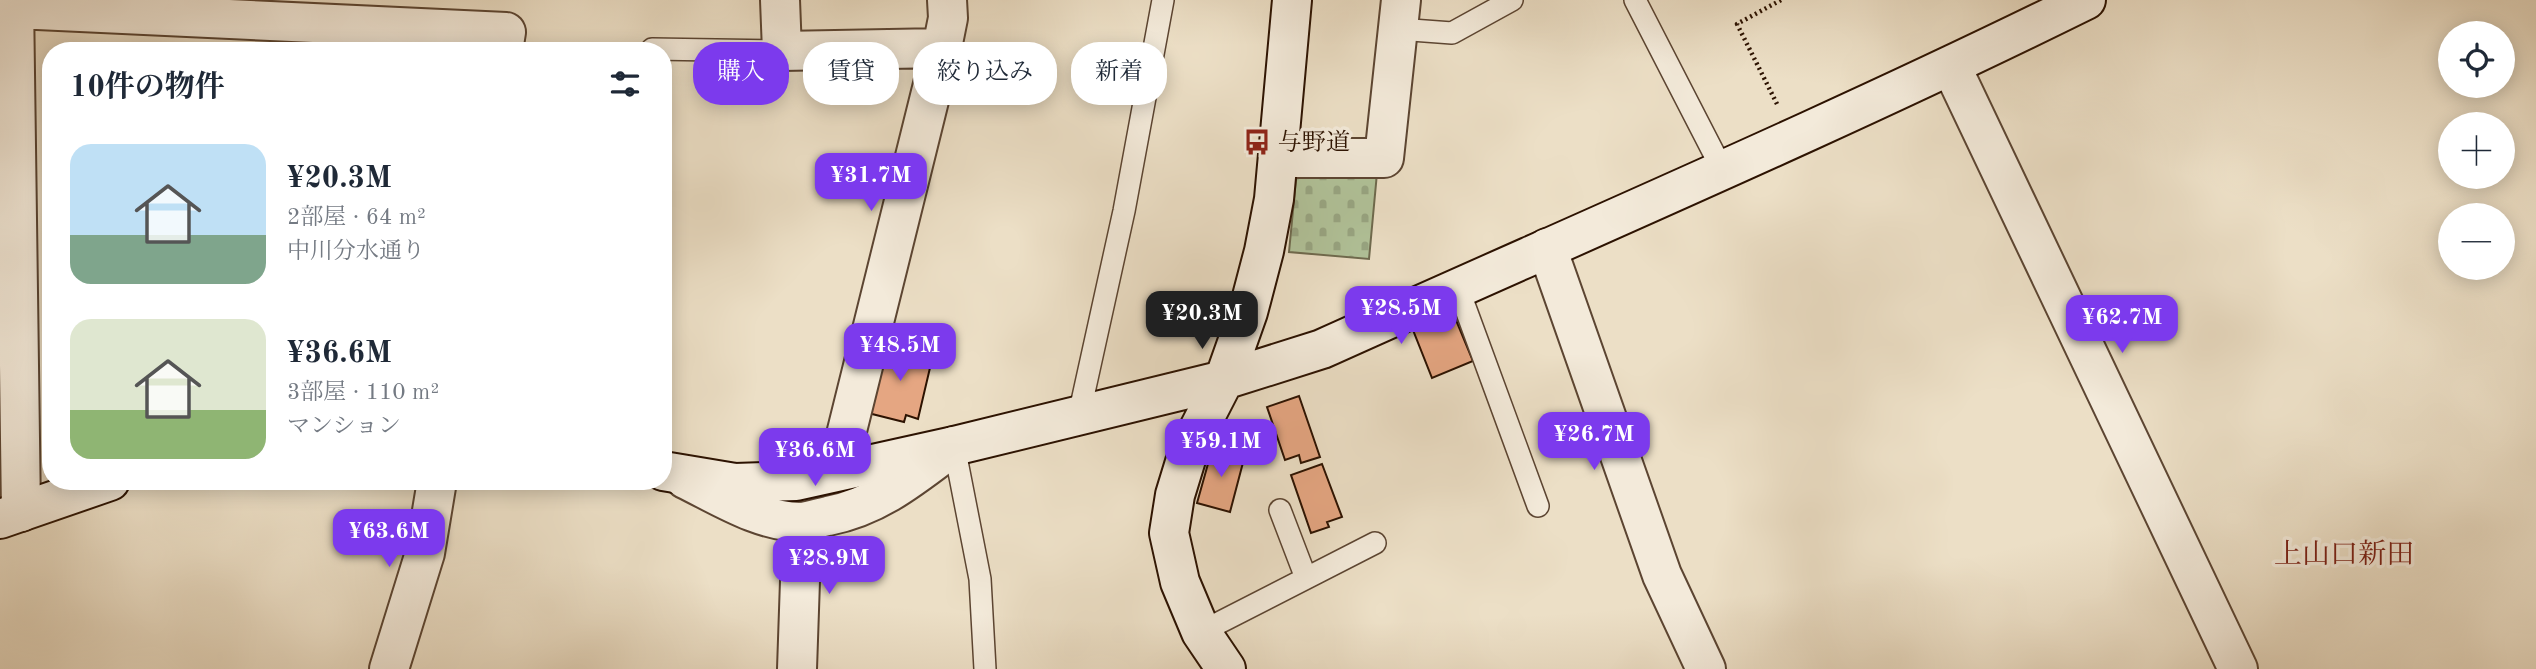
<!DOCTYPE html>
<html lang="ja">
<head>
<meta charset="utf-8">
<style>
	body { margin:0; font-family:"Old Standard TT","Noto Serif JP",serif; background:#f2f2f3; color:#1f2937; height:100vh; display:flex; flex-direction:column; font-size:26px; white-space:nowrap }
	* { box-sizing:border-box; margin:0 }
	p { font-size:23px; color:#747a83 }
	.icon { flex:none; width:38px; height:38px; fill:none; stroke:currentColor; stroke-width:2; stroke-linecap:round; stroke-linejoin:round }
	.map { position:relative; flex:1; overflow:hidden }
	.details { position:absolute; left:42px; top:42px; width:630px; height:448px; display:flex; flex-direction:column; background:#fff; border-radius:28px; box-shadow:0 4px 18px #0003 }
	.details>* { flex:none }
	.top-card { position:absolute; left:693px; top:42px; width:665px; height:63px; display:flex; gap:14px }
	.controls { position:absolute; left:2438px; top:21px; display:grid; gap:14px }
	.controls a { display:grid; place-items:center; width:77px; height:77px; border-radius:50%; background:#fff; box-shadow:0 4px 18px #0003; font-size:35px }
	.price { position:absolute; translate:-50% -60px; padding:0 16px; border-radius:14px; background:#7c3aed; color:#fff; font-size:23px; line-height:46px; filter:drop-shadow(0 2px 4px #0008) }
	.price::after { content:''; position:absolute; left:50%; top:42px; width:21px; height:16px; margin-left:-10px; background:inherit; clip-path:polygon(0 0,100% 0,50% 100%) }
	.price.active { background:#222; color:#fff }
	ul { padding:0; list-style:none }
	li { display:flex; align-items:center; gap:21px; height:175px; padding:0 28px }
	li span { display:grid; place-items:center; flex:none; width:196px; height:140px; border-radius:21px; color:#555 }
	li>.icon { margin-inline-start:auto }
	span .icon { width:84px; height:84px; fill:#fffc; stroke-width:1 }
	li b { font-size:30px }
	h2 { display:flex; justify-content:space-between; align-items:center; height:84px; padding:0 28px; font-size:30px }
	.tag { padding:0 24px; border-radius:28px; background:#fff; box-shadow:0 4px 18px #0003; font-size:24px; line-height:63px }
	.tag.active { background:#7c3aed; color:#fff }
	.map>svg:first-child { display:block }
</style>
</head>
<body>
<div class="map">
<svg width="2536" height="669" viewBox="0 0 2536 669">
	<defs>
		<pattern id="cemetery-stones" width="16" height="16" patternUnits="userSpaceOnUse" patternTransform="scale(1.75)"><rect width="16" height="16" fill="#b1c39a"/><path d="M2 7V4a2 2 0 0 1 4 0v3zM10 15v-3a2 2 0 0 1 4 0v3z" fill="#98a683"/></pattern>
	</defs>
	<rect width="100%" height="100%" fill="#ecdfc6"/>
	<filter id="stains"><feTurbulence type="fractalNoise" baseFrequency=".00286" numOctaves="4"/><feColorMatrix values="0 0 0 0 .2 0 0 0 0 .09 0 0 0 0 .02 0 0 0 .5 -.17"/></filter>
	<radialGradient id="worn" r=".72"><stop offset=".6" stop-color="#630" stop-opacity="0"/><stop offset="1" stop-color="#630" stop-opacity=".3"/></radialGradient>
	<!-- cemetery -->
	<path fill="url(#cemetery-stones)" stroke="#6e6a4e" stroke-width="2" d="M 1297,169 L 1377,173 L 1369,259 L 1289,252 Z"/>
	<!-- building -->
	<path fill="#e5a682" stroke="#2c1201" stroke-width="2" d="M 1444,318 L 1447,324 L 1456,320 L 1473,361 L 1432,378 L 1413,330 Z
		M 884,343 L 933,355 L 918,419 L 906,415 L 904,422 L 868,413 Z
		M 1299,396 L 1320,457 L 1301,463 L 1299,455 L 1285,460 L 1267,407 Z
		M 1213,446 L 1245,455 L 1230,512 L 1197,503 Z
		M 1322,464 L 1342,517 L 1327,522 L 1329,527 L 1311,533 L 1291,475 Z"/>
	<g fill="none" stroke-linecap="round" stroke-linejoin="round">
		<!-- lane casing -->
		<g stroke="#5c4532" stroke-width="24">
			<path id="lane" d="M 1635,0 L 1722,169
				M 1398,29 L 1452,33 L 1512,0
				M 652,49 L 782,51
				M 1458,288 L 1538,506
				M 1079,415 L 1124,211 L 1163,0
				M 954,446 L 980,579 L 985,669
				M 1280,510 L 1306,578
				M 1201,632 L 1375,543"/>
		</g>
		<!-- street casing -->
		<g stroke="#5c4532" stroke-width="42">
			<path id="street" d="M 14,0 L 21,512
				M 780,0 L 782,51 L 942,48 L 837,471
				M 16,9 L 506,32 L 503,51
				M 942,48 L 948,18 L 947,0
				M 1951,66 L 2238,669
				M 1278,158 L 1384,158 L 1401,0
				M 1547,248 L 1662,575 L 1706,669
				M 685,479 C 720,496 760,522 801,522 C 810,521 819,518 828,516 C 879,506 914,476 954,446
				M 389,669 L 425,553 L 437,481
				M 797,669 L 802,522"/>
		</g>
		<!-- secondary casing -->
		<g stroke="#2c1201" stroke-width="42">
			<path id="secondary" d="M 663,471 L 735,483 L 796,481 L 954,446 L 1224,380 L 1322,349 C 1577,234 1835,124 2086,0
				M 0,519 L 110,481
				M 1226,669 L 1201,632 L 1180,582 L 1169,533 L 1175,495 L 1190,446 L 1224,380 L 1248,312 L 1264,251 L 1274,199 L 1292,0"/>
		</g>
		<!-- path -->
		<path stroke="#2c1201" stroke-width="4.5" stroke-dasharray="2 3.5" stroke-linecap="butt" d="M 1777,104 L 1737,24 L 1781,0"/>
		<!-- lane -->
		<use href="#lane" stroke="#f3eada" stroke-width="21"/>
		<!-- street -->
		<use href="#street" stroke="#f3eada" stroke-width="38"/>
		<!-- secondary -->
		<use href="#secondary" stroke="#f3eada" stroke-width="38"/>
	</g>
	<!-- icons -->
	<defs>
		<g id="bus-bare" transform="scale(2.1)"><path d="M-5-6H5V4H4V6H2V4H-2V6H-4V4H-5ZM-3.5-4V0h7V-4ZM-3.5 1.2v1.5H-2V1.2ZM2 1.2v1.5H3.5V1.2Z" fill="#8f2418" stroke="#f3eada" stroke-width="2.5" paint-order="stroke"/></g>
	</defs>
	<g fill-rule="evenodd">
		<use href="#bus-bare" x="1257" y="142"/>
	</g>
	<g text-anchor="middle" stroke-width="7" stroke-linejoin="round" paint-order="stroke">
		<!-- poi labels -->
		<g font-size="24" fill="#2c1201" stroke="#f3eada" text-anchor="start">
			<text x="1278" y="150">与野道</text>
		</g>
		<!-- quarter labels -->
		<g font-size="28" fill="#7a1f14" stroke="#f3eada">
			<text x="2344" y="563">上山口新田</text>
		</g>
	</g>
	<rect width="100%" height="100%" filter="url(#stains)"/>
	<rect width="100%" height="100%" fill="url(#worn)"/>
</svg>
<div class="controls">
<a><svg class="icon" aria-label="locate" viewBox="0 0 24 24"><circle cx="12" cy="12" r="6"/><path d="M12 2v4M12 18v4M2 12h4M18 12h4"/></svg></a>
<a>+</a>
<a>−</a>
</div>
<b class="price" style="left:871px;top:213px">¥31.7M</b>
<b class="price" style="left:1401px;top:346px">¥28.5M</b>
<b class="price active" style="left:1202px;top:351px">¥20.3M</b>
<b class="price" style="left:2122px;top:355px">¥62.7M</b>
<b class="price" style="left:900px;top:383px">¥48.5M</b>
<b class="price" style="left:1594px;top:472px">¥26.7M</b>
<b class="price" style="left:1221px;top:479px">¥59.1M</b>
<b class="price" style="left:815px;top:488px">¥36.6M</b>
<b class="price" style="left:389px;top:569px">¥63.6M</b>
<b class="price" style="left:829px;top:596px">¥28.9M</b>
<div class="top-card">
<a class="tag active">購入</a>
<a class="tag">賃貸</a>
<a class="tag">絞り込み</a>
<a class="tag">新着</a>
</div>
<section class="details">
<h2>10件の物件<svg class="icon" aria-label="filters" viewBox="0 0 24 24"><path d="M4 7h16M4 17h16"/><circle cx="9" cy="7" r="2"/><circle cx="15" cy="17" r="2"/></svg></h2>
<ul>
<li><span style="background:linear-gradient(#bfe0f5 65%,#7fa58c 0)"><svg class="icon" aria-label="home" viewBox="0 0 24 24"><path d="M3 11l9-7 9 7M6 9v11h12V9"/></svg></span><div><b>¥20.3M</b><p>2部屋 · 64 m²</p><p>中川分水通り</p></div></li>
<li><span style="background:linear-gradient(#dfe7d0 65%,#8fb573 0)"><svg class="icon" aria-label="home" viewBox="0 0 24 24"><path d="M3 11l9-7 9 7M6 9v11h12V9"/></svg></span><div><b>¥36.6M</b><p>3部屋 · 110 m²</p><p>マンション</p></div></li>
</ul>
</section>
</div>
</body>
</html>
